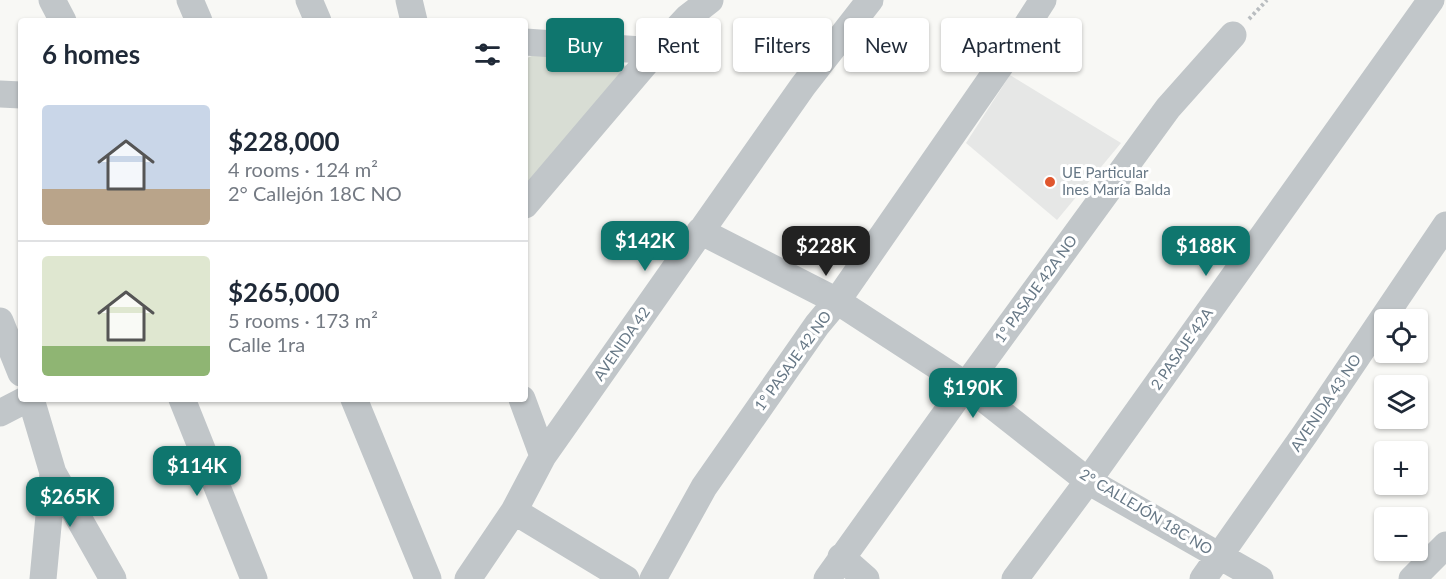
<!DOCTYPE html>
<html lang="en">
<head>
<meta charset="utf-8">
<style>
	body { margin:0; font-family:Lato,sans-serif; background:#f2f2f3; color:#1f2937; height:100vh; display:flex; flex-direction:column; font-size:22px; white-space:nowrap }
	* { box-sizing:border-box; margin:0 }
	p { font-size:20px; color:#747a83 }
	.icon { flex:none; width:33px; height:33px; fill:none; stroke:currentColor; stroke-width:2; stroke-linecap:round; stroke-linejoin:round }
	.map { position:relative; flex:1; overflow:hidden }
	.drawer { position:absolute; left:18px; top:18px; width:510px; height:384px; display:flex; flex-direction:column; background:#fff; border-radius:6px; box-shadow:0 2px 4px #0004 }
	.drawer>* { flex:none }
	.banner { position:absolute; left:546px; top:18px; width:570px; height:54px; display:flex; gap:12px }
	.fabs { position:absolute; left:1374px; top:309px; display:grid; gap:12px }
	.fabs a { display:grid; place-items:center; width:54px; height:54px; border-radius:6px; background:#fff; box-shadow:0 2px 4px #0004; font-size:30px }
	.price { position:absolute; translate:-50% -51px; padding:0 14px; border-radius:12px; background:#0f766e; color:#fff; font-size:20px; line-height:39px; filter:drop-shadow(0 2px 3px #0008) }
	.price::after { content:''; position:absolute; left:50%; top:36px; width:18px; height:14px; margin-left:-9px; background:inherit; clip-path:polygon(0 0,100% 0,50% 100%) }
	.price.active { background:#222; color:#fff }
	ul { padding:0; list-style:none }
	li { display:flex; align-items:center; gap:18px; height:150px; padding:0 24px }
	li+li { border-top:2px solid #e0e1e3 }
	li span { display:grid; place-items:center; flex:none; width:168px; height:120px; border-radius:6px; color:#555 }
	li>.icon { margin-inline-start:auto }
	span .icon { width:72px; height:72px; fill:#fffc; stroke-width:1 }
	li b { font-size:26px }
	h2 { display:flex; justify-content:space-between; align-items:center; height:72px; padding:0 24px; font-size:26px }
	.chip { padding:0 21px; border-radius:6px; background:#fff; box-shadow:0 2px 4px #0004; font-size:21px; line-height:54px }
	.chip.active { background:#0f766e; color:#fff }
	.map>svg:first-child { display:block }
</style>
</head>
<body>
<div class="map">
<svg width="1446" height="579" viewBox="0 0 1446 579">
	<rect width="100%" height="100%" fill="#f8f8f5"/>
	<!-- built -->
	<path fill="#e6e7e6" d="M 1010,75 L 1121,143 L 1057,220 L 966,143 Z"/>
	<!-- green -->
	<path fill="#d8ddd4" d="M 536,54 L 628,66 L 525,194 L 525,59 Z"/>
	<g fill="none" stroke-linecap="round" stroke-linejoin="round">
		<!-- path -->
		<path stroke="#b9bdc0" stroke-width="4" stroke-dasharray="3 3" stroke-linecap="butt" d="M 1249,19 L 1267,0"/>
		<!-- minor -->
		<path stroke="#c1c6c9" stroke-width="27" d="M 52,0 L 63,21
			M 190,0 L 199,21
			M 309,0 L 318,21
			M 409,0 L 414,21
			M 525,42 L 656,51 L 687,18 L 710,0
			M 0,94 L 21,95
			M 525,205 L 656,51
			M 700,231 L 837,301 L 966,385 L 1088,481 L 1260,579
			M 0,321 L 21,373
			M 31,399 L 53,473 L 113,579
			M 182,399 L 254,579
			M 354,399 L 428,579
			M 522,399 L 543,456
			M 0,413 L 27,399
			M 514,511 L 626,579
			M 841,557 L 866,579
			M 43,579 L 53,473
			M 468,579 L 514,511 L 543,456 L 803,86 L 870,0
			M 653,579 L 704,487 L 817,325 L 837,301 L 1009,53 L 1043,0
			M 827,579 L 966,385 L 1168,108 L 1233,35
			M 1015,579 L 1088,481 L 1431,0
			M 1203,579 L 1305,434 L 1446,225
			M 1412,579 L 1446,545"/>
	</g>
	<!-- markers -->
	<circle fill="#e0562d" stroke="#fff" stroke-width="2" cx="1050" cy="182" r="6"/>
	<g text-anchor="middle" stroke-width="6" stroke-linejoin="round" paint-order="stroke">
		<!-- poi labels -->
		<g font-size="15" fill="#677886" stroke="#fff" text-anchor="start">
			<text x="1062" y="178">UE Particular<tspan x="1062" dy="17">Ines María Balda</tspan></text>
		</g>
		<!-- street labels -->
		<g font-size="15" fill="#677886" stroke="#fff">
			<text transform="translate(1036 289) rotate(-54)" y="5">1° PASAJE 42A NO</text>
			<text transform="translate(622 344) rotate(-55)" y="5">AVENIDA 42</text>
			<text transform="translate(1182 349) rotate(-55)" y="5">2 PASAJE 42A</text>
			<text transform="translate(793 361) rotate(-54)" y="5">1° PASAJE 42 NO</text>
			<text transform="translate(1326 403) rotate(-56)" y="5">AVENIDA 43 NO</text>
			<text transform="translate(1146 512) rotate(31)" y="5">2° CALLEJÓN 18C NO</text>
		</g>
	</g>
</svg>
<div class="fabs">
<a><svg class="icon" aria-label="locate" viewBox="0 0 24 24"><circle cx="12" cy="12" r="6"/><path d="M12 2v4M12 18v4M2 12h4M18 12h4"/></svg></a>
<a><svg class="icon" aria-label="layers" viewBox="0 0 24 24"><path d="M12 4l9 5-9 5-9-5zM3 14l9 5 9-5"/></svg></a>
<a>+</a>
<a>−</a>
</div>
<b class="price" style="left:645px;top:272px">$142K</b>
<b class="price active" style="left:826px;top:277px">$228K</b>
<b class="price" style="left:1206px;top:277px">$188K</b>
<b class="price" style="left:973px;top:419px">$190K</b>
<b class="price" style="left:197px;top:497px">$114K</b>
<b class="price" style="left:70px;top:528px">$265K</b>
<div class="banner">
<a class="chip active">Buy</a>
<a class="chip">Rent</a>
<a class="chip">Filters</a>
<a class="chip">New</a>
<a class="chip">Apartment</a>
</div>
<section class="drawer">
<h2>6 homes<svg class="icon" aria-label="filters" viewBox="0 0 24 24"><path d="M4 7h16M4 17h16"/><circle cx="9" cy="7" r="2"/><circle cx="15" cy="17" r="2"/></svg></h2>
<ul>
<li><span style="background:linear-gradient(#c9d6e8 70%,#b9a48a 0)"><svg class="icon" aria-label="home" viewBox="0 0 24 24"><path d="M3 11l9-7 9 7M6 9v11h12V9"/></svg></span><div><b>$228,000</b><p>4 rooms · 124 m²</p><p>2° Callejón 18C NO</p></div></li>
<li><span style="background:linear-gradient(#dfe7d0 75%,#8fb573 0)"><svg class="icon" aria-label="home" viewBox="0 0 24 24"><path d="M3 11l9-7 9 7M6 9v11h12V9"/></svg></span><div><b>$265,000</b><p>5 rooms · 173 m²</p><p>Calle 1ra</p></div></li>
</ul>
</section>
</div>
</body>
</html>
